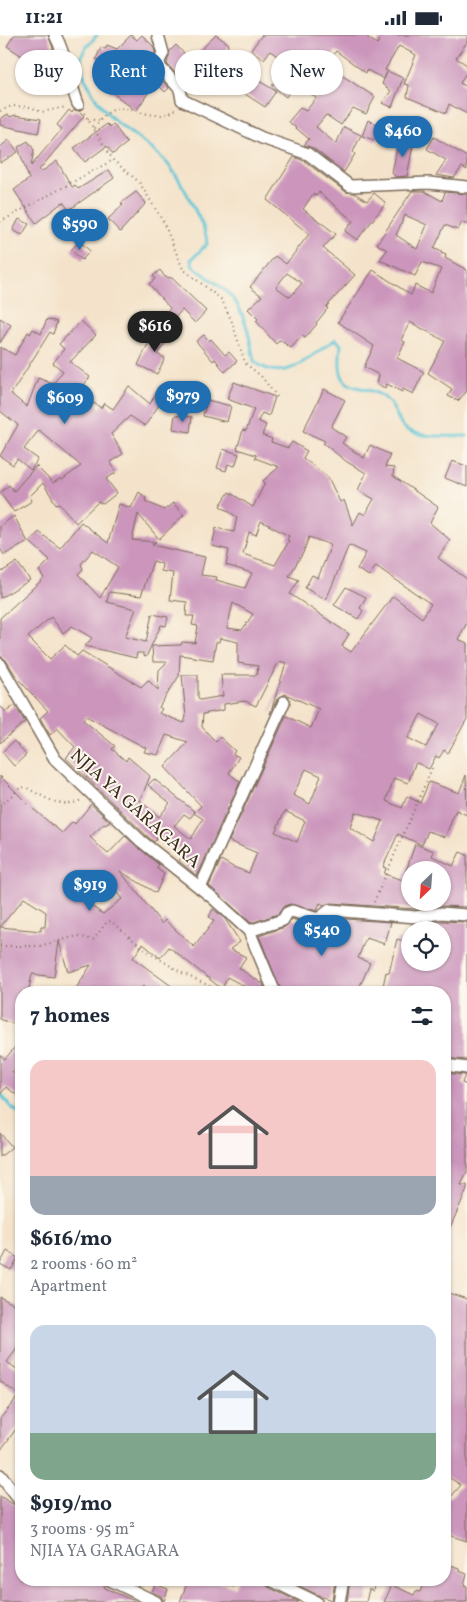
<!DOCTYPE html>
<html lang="en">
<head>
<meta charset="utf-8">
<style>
	body { margin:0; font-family:Vollkorn,serif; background:#f2f2f3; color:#1f2937; height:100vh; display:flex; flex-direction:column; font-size:19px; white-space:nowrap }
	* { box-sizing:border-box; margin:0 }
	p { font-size:16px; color:#747a83 }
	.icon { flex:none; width:28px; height:28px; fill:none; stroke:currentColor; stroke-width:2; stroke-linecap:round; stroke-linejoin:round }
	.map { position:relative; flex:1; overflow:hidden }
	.side { position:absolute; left:15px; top:951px; width:436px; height:600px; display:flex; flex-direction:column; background:#fff; border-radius:20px; box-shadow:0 1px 4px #0004 }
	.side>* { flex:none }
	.hud { position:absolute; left:15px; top:15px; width:438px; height:45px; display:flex; gap:10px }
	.needle { width:32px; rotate:205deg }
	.fabs { position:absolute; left:401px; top:826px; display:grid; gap:10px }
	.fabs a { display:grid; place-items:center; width:50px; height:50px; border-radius:50%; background:#fff; box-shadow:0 1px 4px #0004; font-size:25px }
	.price { position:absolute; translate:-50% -42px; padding:0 11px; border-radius:18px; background:#1f6fb2; color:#fff; font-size:16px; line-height:32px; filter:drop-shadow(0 1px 2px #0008) }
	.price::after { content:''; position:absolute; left:50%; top:30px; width:15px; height:11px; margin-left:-8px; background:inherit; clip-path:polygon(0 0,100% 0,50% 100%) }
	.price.active { background:#222; color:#fff }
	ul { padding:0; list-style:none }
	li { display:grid; align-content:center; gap:10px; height:265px; padding:0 15px }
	li span { display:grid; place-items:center; height:155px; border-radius:15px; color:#555 }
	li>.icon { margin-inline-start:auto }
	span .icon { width:90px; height:90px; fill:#fffc; stroke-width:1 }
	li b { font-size:21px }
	h2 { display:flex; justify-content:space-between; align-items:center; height:60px; padding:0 15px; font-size:21px }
	.chip { padding:0 18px; border-radius:22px; background:#fff; box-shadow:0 1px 4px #0004; font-size:18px; line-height:45px }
	.chip.active { background:#1f6fb2; color:#fff }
	.status { display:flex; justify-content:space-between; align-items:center; height:35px; padding:0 25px; background:#fff; direction:ltr }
	.status svg { height:14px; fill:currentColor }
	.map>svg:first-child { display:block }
</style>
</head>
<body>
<div class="status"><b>11:21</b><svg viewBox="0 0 49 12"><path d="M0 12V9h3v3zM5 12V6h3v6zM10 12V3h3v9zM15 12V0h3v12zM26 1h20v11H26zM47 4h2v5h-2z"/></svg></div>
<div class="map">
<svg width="467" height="1567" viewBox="0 0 467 1567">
	<rect width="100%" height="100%" fill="#fbf7ec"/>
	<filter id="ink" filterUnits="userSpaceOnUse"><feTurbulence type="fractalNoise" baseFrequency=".02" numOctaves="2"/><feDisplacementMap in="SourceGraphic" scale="10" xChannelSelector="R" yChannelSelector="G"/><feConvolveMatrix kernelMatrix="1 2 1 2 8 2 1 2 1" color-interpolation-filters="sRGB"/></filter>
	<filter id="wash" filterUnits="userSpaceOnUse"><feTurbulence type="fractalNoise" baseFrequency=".0096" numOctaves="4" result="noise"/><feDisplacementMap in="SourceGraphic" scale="20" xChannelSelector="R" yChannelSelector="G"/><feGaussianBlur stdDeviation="1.12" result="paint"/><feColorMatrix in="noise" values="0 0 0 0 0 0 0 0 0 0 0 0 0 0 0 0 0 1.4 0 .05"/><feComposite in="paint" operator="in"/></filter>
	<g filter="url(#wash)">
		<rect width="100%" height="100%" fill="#f4e3ca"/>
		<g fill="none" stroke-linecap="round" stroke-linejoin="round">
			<!-- stream -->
			<path stroke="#5bc5d6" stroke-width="3" d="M 97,0 C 92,7 81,15 81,25 C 80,33 85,44 89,51 C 108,91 135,96 164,125 C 177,138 188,160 196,177 C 201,188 207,197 207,209 L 191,225 L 193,231 C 204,240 217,248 227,257 C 245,273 250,304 254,326 C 285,352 310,320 336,304 L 341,310 C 333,368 364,342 388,366 C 396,374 398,391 409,396 C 426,403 449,401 467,401
				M 0,1058 L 10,1071 L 21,1080"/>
		</g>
		<g id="blocks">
			<!-- building -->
			<path fill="#cb95bc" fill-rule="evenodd" d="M 14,0 L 48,0 L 53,13 L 44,24 L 48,28 L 38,39 L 25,28 L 28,25 L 7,11 Z
				M 131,0 L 137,5 L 142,0 L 153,11 L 155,17 L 152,27 L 139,40 L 153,51 L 136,76 L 100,48 L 112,31 L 96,24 L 101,12 L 105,14 L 107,10 L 117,14 Z
				M 216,0 L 229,9 L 218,27 L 190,48 L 182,40 L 179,42 L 167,29 L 170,16 L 176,10 L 190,25 Z
				M 262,0 L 364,0 L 377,9 L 382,0 L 467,0 L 467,7 L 456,23 L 467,30 L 467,36 L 460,48 L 467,52 L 467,79 L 449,69 L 446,78 L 407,62 L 409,50 L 404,49 L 416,20 L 399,11 L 385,35 L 403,43 L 392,72 L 382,68 L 391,56 L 382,49 L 387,37 L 384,44 L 367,35 L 366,38 L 336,16 L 326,30 L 375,62 L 366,79 L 353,73 L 341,90 L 326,80 L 316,92 L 336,109 L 344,92 L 361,100 L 353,117 L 355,119 L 344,137 L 313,113 L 304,110 L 309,104 L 290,88 L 289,86 L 300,73 L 306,76 L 316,63 L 297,47 L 286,62 L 272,51 L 289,29 L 270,16 L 264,24 L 251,15 Z
				M 237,33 L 276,56 L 265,72 L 228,48 Z
				M 161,45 L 169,53 L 165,57 L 157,49 Z
				M 69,75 L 72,78 L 74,75 L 79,76 L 84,81 L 39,135 L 41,137 L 57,126 L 72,152 L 75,150 L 78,154 L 109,135 L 114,143 L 69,175 L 63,167 L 36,188 L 14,155 L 29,144 L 18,112 L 28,106 L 34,115 L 31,131 L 62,94 L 57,90 Z
				M 8,79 L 10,82 L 15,80 L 41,84 L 38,98 L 0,90 L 0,84 Z
				M 368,85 L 382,91 L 377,106 L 362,101 Z
				M 107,89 L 110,92 L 113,89 L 127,108 L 113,119 L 107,111 L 85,127 L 74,113 Z
				M 434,102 L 467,122 L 467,135 L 462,132 L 454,143 L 436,140 L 446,125 L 427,114 Z
				M 399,103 L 414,106 L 407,141 L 396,142 L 392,138 Z
				M 9,105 L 18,117 L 0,128 L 0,112 Z
				M 294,122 L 304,126 L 346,157 L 354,158 L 367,166 L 374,158 L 386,168 L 357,205 L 345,196 L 353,186 L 319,157 L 316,161 L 313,159 L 303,174 L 336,199 L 323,213 L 355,240 L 326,272 L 328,273 L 316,288 L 317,289 L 305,303 L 302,301 L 291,313 L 280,305 L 276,309 L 256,286 L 258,284 L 248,274 L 262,261 L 250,252 L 275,221 L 286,229 L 309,199 L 267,165 ZM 287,238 L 302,248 L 290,262 L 276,252 Z
				M 412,156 L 424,156 L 442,166 L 445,157 L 467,159 L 467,190 L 462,187 L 458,195 L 445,190 L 434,214 L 441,216 L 441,218 L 446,220 L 445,223 L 467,235 L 467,356 L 458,366 L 448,361 L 452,354 L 428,338 L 445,306 L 410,287 L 401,305 L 405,307 L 397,323 L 424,337 L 413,359 L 403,354 L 402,357 L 387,349 L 385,353 L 377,349 L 379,340 L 364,332 L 374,311 L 338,287 L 373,235 L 411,260 L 415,250 L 431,258 L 441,234 L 422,227 L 415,241 L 380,225 L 387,215 L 377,209 ZM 405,180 L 427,190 L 417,214 L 396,200 Z
				M 136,157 L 146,168 L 120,197 L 108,184 L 123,170 L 121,168 Z
				M 19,184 L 29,189 L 22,200 L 13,195 Z
				M 79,206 L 90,216 L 82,225 L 71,215 Z
				M 160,235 L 165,242 L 172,243 L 206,276 L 195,288 L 182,275 L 174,284 L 167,277 L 170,273 L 149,249 L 155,244 L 153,241 Z
				M 0,283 L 11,290 L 0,308 Z
				M 47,284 L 57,287 L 53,299 L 50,297 L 11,359 L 27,372 L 38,343 L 53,349 L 63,336 L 53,328 L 64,314 L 59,309 L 81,286 L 96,300 L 70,327 L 90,342 L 74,363 L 89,374 L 94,368 L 101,373 L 104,368 L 113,374 L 129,351 L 150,369 L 160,351 L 168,356 L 145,391 L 130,381 L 111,399 L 123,419 L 110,427 L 117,437 L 106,444 L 117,458 L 103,469 L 98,467 L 76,488 L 59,468 L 56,469 L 43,448 L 30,461 L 32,466 L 14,477 L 0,458 L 9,450 L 14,456 L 36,431 L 53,448 L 61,443 L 62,445 L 81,431 L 39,395 L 24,414 L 38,424 L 31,435 L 17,424 L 13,430 L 0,421 L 18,390 L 0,376 L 0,312 L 15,320 L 28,297 L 30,299 L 33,294 L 41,299 Z
				M 162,293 L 171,300 L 157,319 L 165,323 L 157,339 L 138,330 L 147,311 Z
				M 204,300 L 209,306 L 211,304 L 225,320 L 229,317 L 237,326 L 225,337 L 215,324 L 213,326 L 196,306 Z
				M 234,347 L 275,362 L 269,381 L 262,378 L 258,386 L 266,390 L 262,400 L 272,404 L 271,407 L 288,413 L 292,407 L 307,416 L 303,423 L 328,442 L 340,467 L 344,465 L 353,490 L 360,477 L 365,480 L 374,464 L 358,455 L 366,438 L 347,427 L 323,408 L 325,406 L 303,396 L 324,354 L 345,365 L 331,392 L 346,402 L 342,408 L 364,423 L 370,410 L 390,420 L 385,432 L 394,433 L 393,441 L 438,472 L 430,488 L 450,505 L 438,523 L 467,544 L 467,588 L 458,604 L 467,608 L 467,684 L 448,718 L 444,715 L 439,723 L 436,721 L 429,734 L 417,728 L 415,729 L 408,748 L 394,743 L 386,766 L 402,773 L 407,761 L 420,768 L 429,747 L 459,758 L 466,740 L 467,780 L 456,775 L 445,802 L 428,796 L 422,810 L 398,799 L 383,832 L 386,833 L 384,839 L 403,845 L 415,809 L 434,816 L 432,821 L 453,831 L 460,817 L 467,820 L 467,872 L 441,871 L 416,874 L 331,868 L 324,870 L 320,868 L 317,876 L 290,869 L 284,871 L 278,879 L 251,888 L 209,851 L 221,825 L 233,832 L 249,838 L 257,818 L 229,806 L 286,681 L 311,693 L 319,674 L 285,659 L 277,664 L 270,679 L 286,628 L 279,626 L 256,671 L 245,666 L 224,669 L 224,675 L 203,679 L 202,692 L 216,707 L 220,702 L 235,716 L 233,719 L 239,722 L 229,738 L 240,747 L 197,841 L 179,826 L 184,818 L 167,805 L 165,806 L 158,802 L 154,807 L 146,800 L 66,723 L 75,712 L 57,693 L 50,700 L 40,683 L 48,676 L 18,644 L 6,625 L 0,621 L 0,583 L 44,543 L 39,536 L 50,525 L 30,507 L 39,497 L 60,513 L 81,487 L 108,508 L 119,469 L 131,473 L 139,457 L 146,463 L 145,466 L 164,475 L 173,468 L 184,480 L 159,504 L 138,479 L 132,505 L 156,507 L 152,510 L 205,522 L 201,540 L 217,542 L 216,545 L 245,553 L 252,538 L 226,530 L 229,515 L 212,511 L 216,493 L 234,497 L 237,482 L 220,471 L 229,457 L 253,472 L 265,448 L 263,446 L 279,432 L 255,423 L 256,420 L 237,414 L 243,395 L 246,396 L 254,374 L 227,364 ZM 261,486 L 289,501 L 287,505 L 289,506 L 275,530 L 243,519 L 249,497 L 256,500 ZM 309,502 L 331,510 L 318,543 L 312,540 L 305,553 L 326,565 L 349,510 L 366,518 L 357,534 L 369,541 L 376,531 L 431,569 L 422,583 L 393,561 L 351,617 L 342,611 L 349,599 L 290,559 L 299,545 L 289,541 L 303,518 ZM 93,515 L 118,532 L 100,563 L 78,539 L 83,534 L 81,529 ZM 153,526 L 162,529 L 161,536 L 173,538 L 170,565 L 187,567 L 186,581 L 194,581 L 192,590 L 198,591 L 195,608 L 182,607 L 181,610 L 152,611 L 153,627 L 167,627 L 159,635 L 158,655 L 148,645 L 141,652 L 82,616 L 77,621 L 65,610 L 50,624 L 28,602 L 51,582 L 63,598 L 72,591 L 92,603 L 85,611 L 136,623 L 137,618 L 143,618 L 143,621 L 146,622 L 161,590 L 166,591 L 168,582 L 152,579 L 146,607 L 125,602 L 136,574 L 107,567 L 109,557 L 141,561 ZM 233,568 L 253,579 L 242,595 L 227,593 ZM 220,603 L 238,607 L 238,628 L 258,631 L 257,640 L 221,640 L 223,661 L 200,665 L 198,662 L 198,640 L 182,640 L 186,682 L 184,688 L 159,678 L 162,674 L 159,672 L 179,641 L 180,620 L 213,625 L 216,607 L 219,607 ZM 421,679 L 439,689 L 426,712 L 408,703 ZM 86,681 L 146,713 L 144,717 L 158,720 L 166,700 L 188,707 L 165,732 L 201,771 L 194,778 L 203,784 L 191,804 L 174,791 L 184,779 L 190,783 L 195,777 L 154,744 L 148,750 L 170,768 L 159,782 L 139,765 L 142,761 L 150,741 L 128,722 L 126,726 L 112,714 L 115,711 L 83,685 ZM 306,734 L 321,741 L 310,769 L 293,760 ZM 285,776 L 305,786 L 297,807 L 275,797 ZM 355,777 L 383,786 L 374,807 L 350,793 ZM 410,835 L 442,835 L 442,868 L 410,868 Z
				M 207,365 L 231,371 L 227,387 L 203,381 Z
				M 175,380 L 192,382 L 190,397 L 173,394 Z
				M 223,414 L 239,419 L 235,431 L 228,429 L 226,436 L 217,433 Z
				M 452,426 L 467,431 L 467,452 L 445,443 Z
				M 14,481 L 28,507 L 4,520 L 0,513 L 0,491 Z
				M 17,527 L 30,545 L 0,563 L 0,538 Z
				M 346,552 L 366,562 L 360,573 L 363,576 L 358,584 L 334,570 Z
				M 15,670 L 25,687 L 0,708 L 0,671 L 6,677 Z
				M 14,706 L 26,720 L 14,731 L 2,717 Z
				M 0,741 L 32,773 L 62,798 L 73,787 L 75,789 L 91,769 L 110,787 L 105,790 L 104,789 L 90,802 L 101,813 L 108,819 L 125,801 L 159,830 L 156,833 L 164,839 L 156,858 L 120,836 L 162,889 L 165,885 L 194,912 L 214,886 L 209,882 L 213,874 L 225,884 L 240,907 L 230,914 L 246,922 L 239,933 L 261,948 L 262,947 L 267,958 L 246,958 L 248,953 L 227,942 L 222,954 L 169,912 L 160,923 L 143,909 L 133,923 L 181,958 L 152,958 L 143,951 L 138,958 L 73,958 L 91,930 L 68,937 L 59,906 L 54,942 L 32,939 L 28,958 L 21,958 L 21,992 L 0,984 L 0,892 L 41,896 L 41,892 L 45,892 L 46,877 L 24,863 L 0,892 ZM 108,847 L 122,864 L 103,879 L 84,866 Z
				M 292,884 L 304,888 L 303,901 L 317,906 L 322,893 L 341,898 L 345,884 L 391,887 L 385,909 L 366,903 L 358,923 L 370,928 L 357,958 L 282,958 L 259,901 L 285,892 Z
				M 441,886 L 467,887 L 467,1025 L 445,1023 L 445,958 L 382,956 L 386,937 L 389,938 L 397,904 L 410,908 L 410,928 L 442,928 L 442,895 L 412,895 L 412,889 Z
				M 20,1006 L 21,1016 L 15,1025 L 19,1028 L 12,1037 L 21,1044 L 21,1063 L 6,1052 L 0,1060 L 0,1020 L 5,1024 Z
				M 445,1038 L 465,1040 L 462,1048 L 467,1050 L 467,1138 L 461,1150 L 467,1150 L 467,1154 L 445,1204 Z
				M 0,1098 L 12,1112 L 0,1122 Z
				M 7,1216 L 18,1223 L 11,1235 L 0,1229 Z
				M 445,1257 L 467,1264 L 467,1506 L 445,1499 L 448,1487 L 445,1485 L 445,1460 L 450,1463 L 461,1450 L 445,1440 Z
				M 0,1262 L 21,1273 L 21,1308 L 7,1327 L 21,1337 L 21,1387 L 0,1416 L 0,1384 L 19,1360 L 0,1346 Z
				M 0,1461 L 21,1474 L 21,1481 L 16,1492 L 21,1495 L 21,1545 L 99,1545 L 103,1547 L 105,1553 L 137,1567 L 0,1567 Z
				M 445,1528 L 459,1533 L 459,1536 L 467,1539 L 464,1550 L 467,1551 L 467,1567 L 384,1567 L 392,1550 L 414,1560 L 416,1556 L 420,1557 L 424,1545 L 445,1545 Z
				M 188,1545 L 208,1545 L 234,1552 L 238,1545 L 264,1545 L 268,1552 L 299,1567 L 180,1567 Z
				M 288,1545 L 335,1545 L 332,1565 L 322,1562 Z
				M 350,1545 L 373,1545 L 375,1547 L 373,1556 L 369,1554 L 366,1567 L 347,1567 Z
				M 155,1549 L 168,1554 L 164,1566 L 160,1560 L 152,1557 Z"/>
		</g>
	</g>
	<g filter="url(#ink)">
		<use href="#blocks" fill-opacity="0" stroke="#7c6b5a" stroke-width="1"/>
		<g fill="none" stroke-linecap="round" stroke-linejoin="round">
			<!-- street casing -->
			<g stroke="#7c6b5a" stroke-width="14">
				<path id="street" d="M 55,0 C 67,22 69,46 78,69
					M 158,0 L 163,18 L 159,26 L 160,32 L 180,54 L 182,65 L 262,103 L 308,119 L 350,151 L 429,148 L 467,152
					M 0,629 L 55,724 L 141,806 L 213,863 L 249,896 L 275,958
					M 200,853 L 284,667
					M 249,896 L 283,885 L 287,878 L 292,876 L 318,884 L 330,875 L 416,882 L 441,878 L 467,880
					M 445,1030 L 467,1033
					M 0,1440 L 21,1467
					M 110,1545 L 156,1567
					M 271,1545 L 316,1567
					M 339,1567 L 343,1545"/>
			</g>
			<!-- path -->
			<path stroke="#7c6b5a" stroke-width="2" stroke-dasharray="1 4" stroke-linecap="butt" d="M 0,76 L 12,71 L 31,72 L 41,77 L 66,72
				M 84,78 L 113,125 L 139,147 L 163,186 L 183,234 L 222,265 L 232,287 L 245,328 L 261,341 L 278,363
				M 88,84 L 100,86
				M 94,93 C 99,87 104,79 111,76 C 127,66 156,91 176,74
				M 0,187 L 113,125
				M 0,771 L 20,753 L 25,752 C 42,760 61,776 81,765
				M 374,867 L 433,731
				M 0,911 L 39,911 L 78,901 L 93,905 L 107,887 L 111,886 L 145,915 L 182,938 L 224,958"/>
			<!-- street -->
			<use href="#street" stroke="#fff" stroke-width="11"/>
		</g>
	</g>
	<g text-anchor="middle" stroke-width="4" stroke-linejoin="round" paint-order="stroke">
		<!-- street labels -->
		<g font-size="18" fill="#3b2a1e" stroke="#fbf7ec">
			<text transform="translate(136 773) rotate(42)" y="6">NJIA YA GARAGARA</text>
		</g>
	</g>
</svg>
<div class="fabs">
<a><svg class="needle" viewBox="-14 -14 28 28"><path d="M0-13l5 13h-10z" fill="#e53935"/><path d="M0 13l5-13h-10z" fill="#747a83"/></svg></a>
<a><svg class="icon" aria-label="locate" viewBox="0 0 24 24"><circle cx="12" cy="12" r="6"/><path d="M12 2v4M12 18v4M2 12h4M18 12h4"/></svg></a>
</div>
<b class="price" style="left:403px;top:123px">$460</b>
<b class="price" style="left:80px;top:216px">$590</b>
<b class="price active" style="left:155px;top:318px">$616</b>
<b class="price" style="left:183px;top:388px">$979</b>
<b class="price" style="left:65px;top:390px">$609</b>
<b class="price" style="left:90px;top:877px">$919</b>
<b class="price" style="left:322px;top:922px">$540</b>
<div class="hud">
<a class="chip">Buy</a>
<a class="chip active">Rent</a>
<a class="chip">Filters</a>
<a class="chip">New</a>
</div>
<section class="side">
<h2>7 homes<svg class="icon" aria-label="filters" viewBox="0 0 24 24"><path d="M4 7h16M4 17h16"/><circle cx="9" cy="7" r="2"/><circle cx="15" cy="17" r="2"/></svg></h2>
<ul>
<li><span style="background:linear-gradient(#f6c9c9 75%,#9aa5b1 0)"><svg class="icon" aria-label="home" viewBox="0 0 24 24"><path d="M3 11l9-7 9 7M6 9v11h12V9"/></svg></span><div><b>$616/mo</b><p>2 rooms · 60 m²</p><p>Apartment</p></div></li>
<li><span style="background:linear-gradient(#c9d6e8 70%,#7fa58c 0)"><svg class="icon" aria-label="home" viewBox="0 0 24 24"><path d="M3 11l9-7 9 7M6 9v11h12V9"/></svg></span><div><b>$919/mo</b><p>3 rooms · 95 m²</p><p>NJIA YA GARAGARA</p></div></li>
</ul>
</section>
</div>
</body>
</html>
